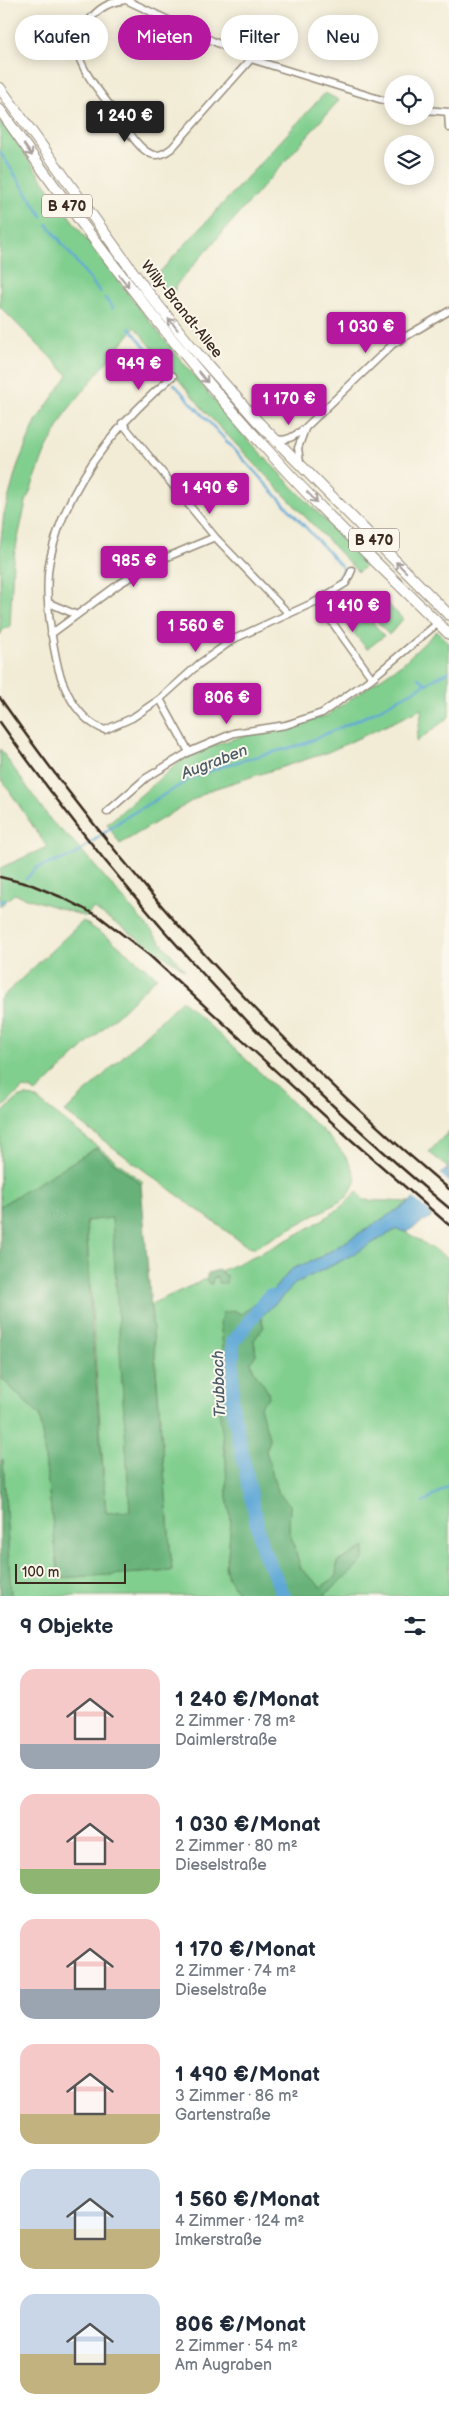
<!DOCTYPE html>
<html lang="de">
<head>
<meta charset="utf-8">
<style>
	body { margin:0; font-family:"Balsamiq Sans",sans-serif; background:#f6f6f7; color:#1f2937; height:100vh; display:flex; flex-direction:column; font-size:19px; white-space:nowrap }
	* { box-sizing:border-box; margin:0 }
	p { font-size:16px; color:#747a83 }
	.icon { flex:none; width:28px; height:28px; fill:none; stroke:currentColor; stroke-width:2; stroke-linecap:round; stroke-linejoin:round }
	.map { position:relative; height:1596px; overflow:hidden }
	.details { display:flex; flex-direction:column; background:#fff; flex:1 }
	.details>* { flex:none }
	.hud { position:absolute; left:15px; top:15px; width:420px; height:45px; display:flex; gap:10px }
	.buttons { position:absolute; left:384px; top:75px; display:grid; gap:10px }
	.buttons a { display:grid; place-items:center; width:50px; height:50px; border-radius:50%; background:#fff; box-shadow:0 2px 12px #0003; font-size:25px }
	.scale { position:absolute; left:15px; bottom:12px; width:111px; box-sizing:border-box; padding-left:5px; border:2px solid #3b2a1e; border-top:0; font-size:14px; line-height:18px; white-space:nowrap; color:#3b2a1e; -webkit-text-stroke:4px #fbf7ec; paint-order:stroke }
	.price { position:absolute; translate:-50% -42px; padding:0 11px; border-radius:5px; background:#b5179e; color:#fff; font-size:16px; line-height:32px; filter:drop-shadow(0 1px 2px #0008) }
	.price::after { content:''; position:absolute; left:50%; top:30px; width:15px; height:11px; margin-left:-8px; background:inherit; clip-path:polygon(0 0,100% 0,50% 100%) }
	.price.on { background:#222; color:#fff }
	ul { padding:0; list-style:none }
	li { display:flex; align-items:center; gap:15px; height:125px; padding:0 20px }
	li span { display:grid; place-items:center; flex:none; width:140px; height:100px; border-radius:15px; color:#555 }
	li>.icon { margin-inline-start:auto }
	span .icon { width:60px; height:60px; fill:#fffc; stroke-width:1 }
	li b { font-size:21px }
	h2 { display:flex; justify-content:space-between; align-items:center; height:60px; padding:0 20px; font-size:21px }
	.tag { padding:0 18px; border-radius:22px; background:#fff; box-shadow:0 2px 12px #0003; font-size:18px; line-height:45px }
	.tag.on { background:#b5179e; color:#fff }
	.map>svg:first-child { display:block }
</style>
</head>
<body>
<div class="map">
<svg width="449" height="1596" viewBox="0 0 449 1596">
	<rect width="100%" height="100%" fill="#fbf7ec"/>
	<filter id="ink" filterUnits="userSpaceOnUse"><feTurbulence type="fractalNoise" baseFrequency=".02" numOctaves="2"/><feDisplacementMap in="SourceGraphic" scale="10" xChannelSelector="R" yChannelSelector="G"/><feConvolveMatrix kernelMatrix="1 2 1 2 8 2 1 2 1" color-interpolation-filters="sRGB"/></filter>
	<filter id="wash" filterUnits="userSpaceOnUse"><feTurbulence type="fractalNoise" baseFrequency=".0096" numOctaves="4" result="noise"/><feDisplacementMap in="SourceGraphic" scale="20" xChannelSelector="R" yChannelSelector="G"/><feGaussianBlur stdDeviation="1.12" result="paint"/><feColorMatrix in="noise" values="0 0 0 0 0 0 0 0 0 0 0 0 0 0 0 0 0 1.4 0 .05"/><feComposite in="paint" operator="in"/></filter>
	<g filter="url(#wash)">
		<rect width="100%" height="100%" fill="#f2ecd6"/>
		<!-- green -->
		<path fill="#81cf8f" stroke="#5e7c56" d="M 325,93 L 339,100 L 177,284 L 170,301 L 156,276 Z
			M 0,119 C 68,218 141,313 218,405 C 265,461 318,512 368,564 L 358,572 L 208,415 L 135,327 L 67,411 L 45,452 L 26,502 L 13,561 L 10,628 L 4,628 L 0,635 L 0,547 L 4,514 L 18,464 L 36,421 L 68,375 L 0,307 Z
			M 376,592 L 403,619 L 389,635 L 362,604 Z
			M 356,602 L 384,636 L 367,649 L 339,615 Z
			M 437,631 L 449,643 L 449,717 L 416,742 L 422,709 L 326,753 L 210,790 L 120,844 L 107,824 L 190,753 L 249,734 L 326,716 L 403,663 Z
			M 0,749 L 52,822 L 75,843 L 185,970 L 93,908 L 87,917 L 14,894 L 0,906 L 0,868 L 47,847 L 0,777 Z
			M 83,921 L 110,939 L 157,977 L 36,1093 L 30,1089 L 23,1088 L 0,1110 L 0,999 Z
			M 182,1000 L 327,1135 C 340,1149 351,1160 356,1180 L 348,1196 L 341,1201 L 254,1248 L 248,1247 L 65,1112 Z
			M 26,1096 L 34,1097 L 143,1182 L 141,1184 L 96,1148 L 0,1206 L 0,1115 L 19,1097 Z
			M 449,1131 L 449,1167 L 448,1168 L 429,1152 Z
			M 357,1191 L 363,1200 L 410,1202 L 321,1257 L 292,1269 L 258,1307 L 255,1304 L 241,1314 L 220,1323 L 223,1346 L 221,1364 L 223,1447 L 226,1461 L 227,1497 L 231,1520 L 228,1555 L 225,1566 L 228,1578 L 240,1596 L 11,1596 L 3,1459 L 0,1462 L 0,1377 L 40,1416 L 59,1578 L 172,1571 L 151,1304 L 206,1279 L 209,1284 L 212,1278 L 227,1276 L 220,1271 C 254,1257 337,1219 357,1191 Z
			M 112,1217 L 130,1511 L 106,1513 L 86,1221 Z
			M 397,1229 L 406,1232 L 449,1259 L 449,1596 L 323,1596 L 356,1568 L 364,1558 L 360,1549 L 337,1562 L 336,1577 L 321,1587 L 301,1569 L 289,1530 L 290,1505 L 277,1491 L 266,1451 L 269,1438 L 259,1406 L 269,1397 C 268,1386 254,1377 251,1362 L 256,1354 L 254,1340 L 264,1327 L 261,1317 L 296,1283 L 341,1261 Z"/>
		<!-- forest -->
		<path fill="#68b27a" stroke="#526e4c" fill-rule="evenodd" d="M 96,1148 L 141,1184 L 172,1571 L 59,1578 L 40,1416 L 0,1377 L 0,1206 ZM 112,1218 L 130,1511 L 106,1513 L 92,1333 L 86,1221 Z
			M 218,1270 L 227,1276 L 226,1284 L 218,1283 L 217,1277 L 213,1278 L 212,1284 L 209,1284 L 206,1279 L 208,1273 Z
			M 255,1303 L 264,1327 L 254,1340 L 256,1354 L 251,1362 C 254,1378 268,1385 269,1397 L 260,1406 L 269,1438 L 266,1451 L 277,1491 L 290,1505 L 289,1530 L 301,1569 L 321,1587 L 336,1577 L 337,1562 L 365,1547 L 364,1558 L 356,1568 L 323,1596 L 240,1596 L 228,1578 L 225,1566 L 228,1555 L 231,1520 L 227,1497 L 226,1461 L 216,1389 L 223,1346 L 220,1323 L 222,1313 L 234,1310 L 241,1314 Z
			M 3,1459 L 11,1596 L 0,1596 L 0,1462 Z"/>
		<!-- water -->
		<path fill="#5fa8d6" stroke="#4d697a" d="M 449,1167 L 449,1200 L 431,1217 L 406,1232 L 397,1229 L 341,1261 L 296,1283 L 261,1317 L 258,1307 L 292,1269 L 321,1257 L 410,1202 Z"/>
		<!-- pier -->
		<path fill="#f2ecd6" d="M 439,1173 L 449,1182 L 449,1203 L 435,1217 L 412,1197 Z"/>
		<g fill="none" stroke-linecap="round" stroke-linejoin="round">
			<!-- stream -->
			<path stroke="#5fa8d6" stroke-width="2.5" d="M 0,152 L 42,216
				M 47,224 L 100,292
				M 105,298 L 113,308
				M 130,328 L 163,370
				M 174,384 L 344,569 L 337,578
				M 418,678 L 427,684
				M 26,879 L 36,868 L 73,856 L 123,819 L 194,777 L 226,765 L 303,744 L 373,713 L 449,671
				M 0,902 L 5,900
				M 423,1503 L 449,1485"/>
			<!-- river -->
			<path stroke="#5fa8d6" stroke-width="14" d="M 269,1296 L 233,1342 L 232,1405 L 262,1548 L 284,1596"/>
		</g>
	</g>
	<g filter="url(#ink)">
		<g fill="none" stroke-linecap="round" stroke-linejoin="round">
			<!-- minor casing -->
			<g stroke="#968b7a" stroke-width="9">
				<path id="minor" d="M 126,0 C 109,2 98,8 88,22 C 82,31 77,41 78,51 C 79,69 107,101 118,116 C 127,128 137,148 151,154 C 159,157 165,153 172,148 L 251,59
					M 126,0 L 251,59 L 392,103
					M 425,110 L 449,112
					M 448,112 L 449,128
					M 122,423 L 215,537 L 289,614
					M 277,439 C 288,442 297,434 305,428 L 393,344 L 449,311
					M 300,462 L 298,448 L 305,429
					M 317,601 L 372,678
					M 49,603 L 77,615
					M 51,634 L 119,584 L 160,560 L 215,537
					M 160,699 L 132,718 L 105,730 C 77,720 61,686 56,658 C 50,629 44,589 50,559 C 66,485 116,424 173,376
					M 189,752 L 160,699 L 199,664 L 234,639 L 317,601 L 346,583 L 352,570
					M 107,812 L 146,778 L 189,752 L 234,733 L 286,725 L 322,713 L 372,678 L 438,623"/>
			</g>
			<!-- primary casing -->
			<g stroke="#968b7a" stroke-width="12">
				<path id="primary" d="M 0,88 L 146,290 L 191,346 L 258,422 L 449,615
					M 0,110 C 84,230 172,346 271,454 C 327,517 389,574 449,634"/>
			</g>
			<!-- minor -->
			<use href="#minor" stroke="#fff" stroke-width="6"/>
			<!-- primary -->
			<use href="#primary" stroke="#fff" stroke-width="10"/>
			<!-- rail -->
			<path stroke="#3b2a1e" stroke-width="2.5" d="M 0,698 C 128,881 278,1046 449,1189
				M 0,722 C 127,902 279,1067 449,1208
				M 0,877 L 32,885 L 61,897 L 100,917 L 149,955 L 349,1138 L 449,1225"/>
		</g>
		<!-- one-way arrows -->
		<defs><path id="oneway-shaft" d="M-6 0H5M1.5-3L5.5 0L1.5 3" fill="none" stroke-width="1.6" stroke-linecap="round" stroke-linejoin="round" transform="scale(1.25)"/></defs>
		<g stroke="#a79f9a">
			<use href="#oneway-shaft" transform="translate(28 150) rotate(55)"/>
			<use href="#oneway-shaft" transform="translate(124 281) rotate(52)"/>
			<use href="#oneway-shaft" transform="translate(173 324) rotate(-129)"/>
			<use href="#oneway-shaft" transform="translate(203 377) rotate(50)"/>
			<use href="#oneway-shaft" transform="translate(312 497) rotate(46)"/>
			<use href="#oneway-shaft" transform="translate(401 567) rotate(-135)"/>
		</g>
	</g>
	<g text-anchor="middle" stroke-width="4" stroke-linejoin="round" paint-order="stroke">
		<!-- shield labels -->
		<g fill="#fbf7ec" stroke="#75685c" stroke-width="1">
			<rect x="42" y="194.5" width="50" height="23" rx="4"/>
			<rect x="349" y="528.5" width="50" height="23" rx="4"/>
		</g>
		<g font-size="14" font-weight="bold" fill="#3b2a1e">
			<text x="67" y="211">B 470</text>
			<text x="374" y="545">B 470</text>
		</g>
		<!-- street labels -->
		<g font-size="15" fill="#3b2a1e" stroke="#fbf7ec">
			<text transform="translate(182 309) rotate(51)" y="5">Willy-Brandt-Allee</text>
		</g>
		<!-- water labels -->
		<g font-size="16" font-style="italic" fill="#495c68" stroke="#fbf7ec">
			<text transform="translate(214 761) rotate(-21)" y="6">Augraben</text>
			<text transform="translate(218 1384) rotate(-92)" y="6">Trubbach</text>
		</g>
	</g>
</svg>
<div class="buttons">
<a><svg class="icon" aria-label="locate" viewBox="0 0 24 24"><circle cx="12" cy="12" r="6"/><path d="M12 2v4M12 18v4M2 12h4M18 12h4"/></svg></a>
<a><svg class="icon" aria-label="layers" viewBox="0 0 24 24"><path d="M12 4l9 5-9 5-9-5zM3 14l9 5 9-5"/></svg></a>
</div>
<div class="scale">100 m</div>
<b class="price on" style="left:125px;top:143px">1 240 €</b>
<b class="price" style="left:366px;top:354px">1 030 €</b>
<b class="price" style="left:139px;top:391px">949 €</b>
<b class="price" style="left:289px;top:426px">1 170 €</b>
<b class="price" style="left:210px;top:515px">1 490 €</b>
<b class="price" style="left:134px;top:588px">985 €</b>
<b class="price" style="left:353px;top:633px">1 410 €</b>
<b class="price" style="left:196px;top:653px">1 560 €</b>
<b class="price" style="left:227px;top:725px">806 €</b>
<div class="hud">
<a class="tag">Kaufen</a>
<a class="tag on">Mieten</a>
<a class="tag">Filter</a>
<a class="tag">Neu</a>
</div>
</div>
<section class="details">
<h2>9 Objekte<svg class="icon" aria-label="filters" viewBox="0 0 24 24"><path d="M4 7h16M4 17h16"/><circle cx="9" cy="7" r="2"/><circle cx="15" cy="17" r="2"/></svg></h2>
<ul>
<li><span style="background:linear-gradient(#f6c9c9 75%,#9aa5b1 0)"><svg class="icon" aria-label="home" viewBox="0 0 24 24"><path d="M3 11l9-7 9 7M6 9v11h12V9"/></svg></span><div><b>1 240 €/Monat</b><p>2 Zimmer · 78 m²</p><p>Daimlerstraße</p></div></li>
<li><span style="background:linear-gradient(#f6c9c9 75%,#8fb573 0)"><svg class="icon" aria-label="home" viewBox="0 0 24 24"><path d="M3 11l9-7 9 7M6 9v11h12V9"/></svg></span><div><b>1 030 €/Monat</b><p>2 Zimmer · 80 m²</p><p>Dieselstraße</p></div></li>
<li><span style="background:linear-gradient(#f6c9c9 70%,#9aa5b1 0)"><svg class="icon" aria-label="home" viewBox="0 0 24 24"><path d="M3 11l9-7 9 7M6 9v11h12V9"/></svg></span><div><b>1 170 €/Monat</b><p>2 Zimmer · 74 m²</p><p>Dieselstraße</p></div></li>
<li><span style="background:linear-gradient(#f6c9c9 70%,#c2b280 0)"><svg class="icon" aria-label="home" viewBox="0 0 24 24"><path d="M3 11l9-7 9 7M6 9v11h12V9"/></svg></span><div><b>1 490 €/Monat</b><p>3 Zimmer · 86 m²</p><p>Gartenstraße</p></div></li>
<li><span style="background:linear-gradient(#c9d6e8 60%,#c2b280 0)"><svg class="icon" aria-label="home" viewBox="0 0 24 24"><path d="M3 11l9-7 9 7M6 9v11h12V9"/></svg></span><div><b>1 560 €/Monat</b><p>4 Zimmer · 124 m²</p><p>Imkerstraße</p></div></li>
<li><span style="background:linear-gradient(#c9d6e8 60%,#c2b280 0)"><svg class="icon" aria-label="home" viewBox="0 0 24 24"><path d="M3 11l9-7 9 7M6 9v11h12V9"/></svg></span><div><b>806 €/Monat</b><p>2 Zimmer · 54 m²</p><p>Am Augraben</p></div></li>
</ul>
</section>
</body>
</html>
